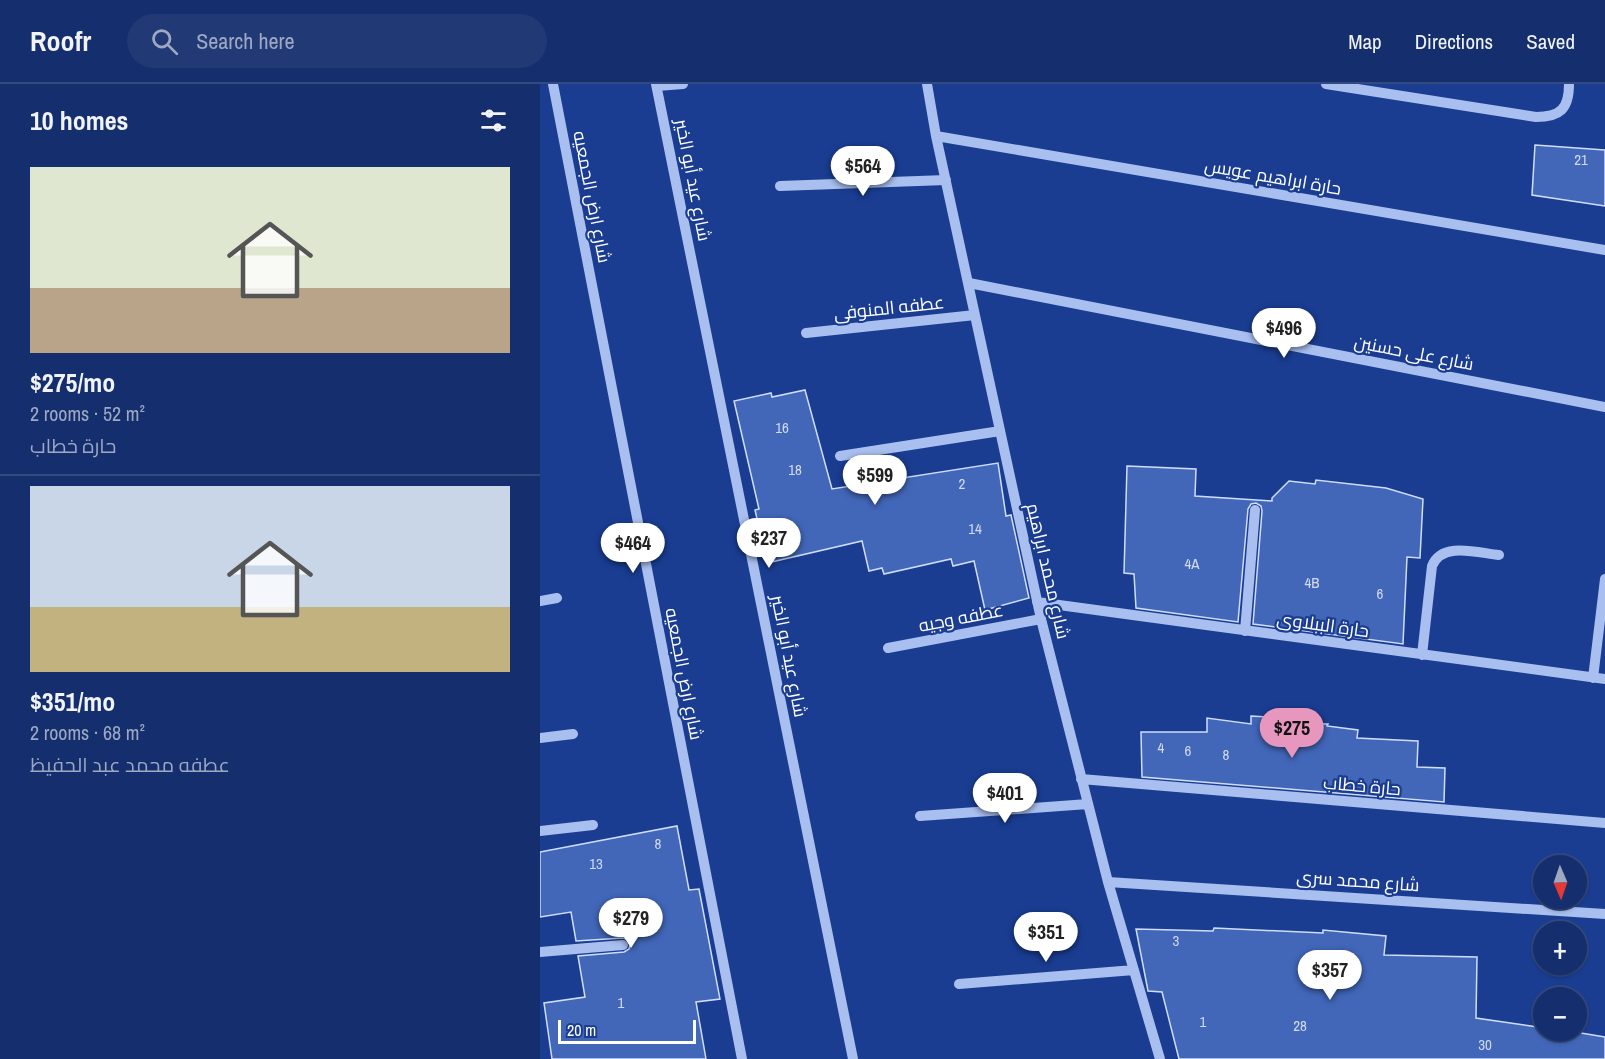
<!DOCTYPE html>
<html lang="en">
<head>
<meta charset="utf-8">
<style>
	body { margin:0; font-family:"Archivo Narrow",Cairo,sans-serif; background:#213a76; color:#f1f3f6; height:100vh; display:flex; flex-direction:column; font-size:22px; white-space:nowrap }
	* { box-sizing:border-box; margin:0 }
	p { font-size:20px; color:#9da8c2 }
	.icon { flex:none; width:33px; height:33px; fill:none; stroke:currentColor; stroke-width:2; stroke-linecap:round; stroke-linejoin:round }
	.map { position:relative; flex:1; overflow:hidden }
	.sheet { display:flex; flex-direction:column; background:#142e6e; width:540px }
	.sheet>* { flex:none }
	.needle { width:39px; rotate:178deg }
	.controls { position:absolute; left:993px; top:771px; display:grid; gap:12px }
	.controls a { display:grid; place-items:center; width:54px; height:54px; border-radius:50%; background:#142e6e; box-shadow:0 2px 4px #0004,0 0 0 2px #334a81; font-size:30px }
	.scale { position:absolute; left:18px; bottom:15px; width:138px; box-sizing:border-box; padding-left:6px; border:3px solid #fff; border-top:0; font-size:16px; line-height:21px; white-space:nowrap; color:#fff; -webkit-text-stroke:4px #1a3d92; paint-order:stroke }
	.price { position:absolute; translate:-50% -51px; padding:0 14px; border-radius:21px; background:#fff; color:#222; font-size:20px; line-height:39px; filter:drop-shadow(0 2px 3px #0008) }
	.price::after { content:''; position:absolute; left:50%; top:36px; width:18px; height:14px; margin-left:-9px; background:inherit; clip-path:polygon(0 0,100% 0,50% 100%) }
	.price.selected { background:#e797bd; color:#111 }
	ul { padding:0; list-style:none }
	li { display:grid; align-content:center; gap:12px; height:318px; padding:0 30px }
	li+li { border-top:2px solid #334a81 }
	li span { display:grid; place-items:center; height:186px; border-radius:0px; color:#555 }
	li>.icon { margin-inline-start:auto }
	span .icon { width:108px; height:108px; fill:#fffc; stroke-width:1 }
	li b { font-size:26px }
	h2 { display:flex; justify-content:space-between; align-items:center; height:72px; padding:0 30px; font-size:26px }
	header { display:flex; align-items:center; gap:36px; box-sizing:border-box; height:84px; padding:0 30px; background:#142e6e; border-bottom:2px solid #334a81 }
	header strong { font-size:28px }
	nav { display:flex; gap:33px; margin-inline-start:auto; font-size:21px }
	.search { width:420px; height:54px; background:#213a76; display:flex; align-items:center; gap:15px; box-sizing:border-box; padding:0 21px; border-radius:33px; color:#9da8c2; font-size:22px }
	main { display:flex; flex:1; min-height:0 }
	.map>svg:first-child { display:block }
</style>
</head>
<body>
<header>
<strong>Roofr</strong>
<div class="search"><svg class="icon" aria-label="search" viewBox="0 0 24 24"><circle cx="10" cy="10" r="6"/><path d="M15 15l6 6"/></svg>Search here</div>
<nav><a>Map</a><a>Directions</a><a>Saved</a></nav>
</header>
<main>
<section class="sheet">
<h2>10 homes<svg class="icon" aria-label="filters" viewBox="0 0 24 24"><path d="M4 7h16M4 17h16"/><circle cx="9" cy="7" r="2"/><circle cx="15" cy="17" r="2"/></svg></h2>
<ul>
<li><span style="background:linear-gradient(#dfe7d0 65%,#b9a48a 0)"><svg class="icon" aria-label="home" viewBox="0 0 24 24"><path d="M3 11l9-7 9 7M6 9v11h12V9"/></svg></span><div><b>$275/mo</b><p>2 rooms · 52 m²</p><p>حارة خطاب</p></div></li>
<li><span style="background:linear-gradient(#c9d6e8 65%,#c2b280 0)"><svg class="icon" aria-label="home" viewBox="0 0 24 24"><path d="M3 11l9-7 9 7M6 9v11h12V9"/></svg></span><div><b>$351/mo</b><p>2 rooms · 68 m²</p><p>عطفه محمد عبد الحفيظ</p></div></li>
</ul>
</section>
<div class="map">
<svg width="1065" height="975" viewBox="0 0 1065 975">
	<rect width="100%" height="100%" fill="#1a3d92"/>
	<!-- building -->
	<path fill="#4267b9" stroke="#cfddfb" stroke-width="1.5" d="M 995,61 L 1065,66 L 1065,122 L 992,111 Z
		M 265,306 L 292,405 L 458,379 L 466,432 L 471,431 L 489,514 L 445,526 L 434,477 L 413,482 L 411,475 L 344,490 L 342,484 L 329,487 L 322,457 L 227,479 L 215,426 L 219,425 L 194,317 L 231,309 L 232,313 Z
		M 587,382 L 656,385 L 655,412 L 732,417 L 732,414 L 749,397 L 775,400 L 776,396 L 846,404 L 883,415 L 880,474 L 867,473 L 863,560 L 713,540 L 722,427 L 721,422 L 716,419 L 711,420 L 708,425 L 698,538 L 596,524 L 594,490 L 584,489 Z
		M 711,632 L 779,636 L 779,640 L 788,640 L 787,642 L 818,646 L 817,654 L 878,657 L 877,683 L 905,684 L 904,718 L 602,693 L 601,648 L 667,648 L 667,634 L 711,640 Z
		M 137,742 L 149,806 L 159,805 L 180,915 L 156,918 L 166,975 L 12,975 L 4,919 L 45,913 L 38,872 L 84,868 L 89,865 L 90,861 L 89,856 L 83,854 L 36,857 L 31,828 L 0,833 L 0,768 Z
		M 674,844 L 783,849 L 783,846 L 846,852 L 844,871 L 937,873 L 936,934 L 1004,944 L 1004,946 L 1023,946 L 1065,953 L 1065,975 L 639,975 L 622,908 L 608,907 L 596,845 L 673,847 Z"/>
	<g fill="none" stroke-linecap="round" stroke-linejoin="round">
		<!-- minor -->
		<path stroke="#a9bfef" stroke-width="10" d="M 13,0 L 202,975
			M 116,0 L 313,975
			M 387,0 L 396,52 L 501,535 L 568,798 L 620,975
			M 786,0 L 996,33 C 1020,33 1029,25 1029,0
			M 117,2 L 143,0
			M 396,52 L 1065,166
			M 240,102 L 406,96
			M 429,199 L 1065,323
			M 266,249 L 435,231
			M 300,372 L 460,347
			M 0,517 L 17,514
			M 497,518 L 1065,595
			M 705,547 L 715,426
			M 348,564 L 501,535
			M 882,571 L 892,482 C 902,457 938,469 959,471
			M 1053,594 L 1065,495
			M 0,654 L 33,650
			M 541,695 L 1065,739
			M 380,732 L 548,720
			M 0,747 L 53,741
			M 568,798 L 1065,830
			M 0,868 L 83,861
			M 419,900 L 594,886"/>
	</g>
	<g text-anchor="middle" stroke-width="4.5" stroke-linejoin="round" paint-order="stroke">
		<!-- number labels -->
		<g font-size="15" fill="#d0d9ee">
			<text x="1041" y="81">21</text>
			<text x="242" y="349">16</text>
			<text x="255" y="391">18</text>
			<text x="422" y="405">2</text>
			<text x="435" y="450">14</text>
			<text x="652" y="485">4A</text>
			<text x="772" y="504">4B</text>
			<text x="840" y="515">6</text>
			<text x="621" y="669">4</text>
			<text x="648" y="672">6</text>
			<text x="686" y="676">8</text>
			<text x="118" y="765">8</text>
			<text x="56" y="785">13</text>
			<text x="636" y="862">3</text>
			<text x="81" y="924">1</text>
			<text x="663" y="943">1</text>
			<text x="760" y="947">28</text>
			<text x="945" y="966">30</text>
		</g>
		<!-- street labels -->
		<g font-size="18" fill="#fff" stroke="#1a3d92">
			<text transform="translate(733 93) rotate(10)" y="6">حارة ابراهيم عويس</text>
			<text transform="translate(153 96) rotate(79)" y="6">شارع عيد أبو الخير</text>
			<text transform="translate(52 113) rotate(79)" y="6">شارع ارض الجمعيه</text>
			<text transform="translate(349 224) rotate(-6)" y="6">عطفه المنوفى</text>
			<text transform="translate(874 269) rotate(11)" y="6">شارع على حسنين</text>
			<text transform="translate(508 487) rotate(77)" y="6">شارع محمد ابراهيم</text>
			<text transform="translate(421 534) rotate(-11)" y="6">عطفه وجيه</text>
			<text transform="translate(783 541) rotate(8)" y="6">حارة الببلاوى</text>
			<text transform="translate(249 572) rotate(79)" y="6">شارع عيد أبو الخير</text>
			<text transform="translate(144 590) rotate(79)" y="6">شارع ارض الجمعيه</text>
			<text transform="translate(822 702) rotate(5)" y="6">حارة خطاب</text>
			<text transform="translate(818 797) rotate(4)" y="6">شارع محمد سرى</text>
		</g>
	</g>
</svg>
<div class="controls">
<a><svg class="needle" viewBox="-14 -14 28 28"><path d="M0-13l5 13h-10z" fill="#e53935"/><path d="M0 13l5-13h-10z" fill="#9da8c2"/></svg></a>
<a>+</a>
<a>−</a>
</div>
<div class="scale">20 m</div>
<b class="price" style="left:323px;top:113px">$564</b>
<b class="price" style="left:744px;top:275px">$496</b>
<b class="price" style="left:335px;top:422px">$599</b>
<b class="price" style="left:229px;top:485px">$237</b>
<b class="price" style="left:93px;top:490px">$464</b>
<b class="price selected" style="left:752px;top:675px">$275</b>
<b class="price" style="left:465px;top:740px">$401</b>
<b class="price" style="left:91px;top:865px">$279</b>
<b class="price" style="left:506px;top:879px">$351</b>
<b class="price" style="left:790px;top:917px">$357</b>
</div>
</main>
</body>
</html>
